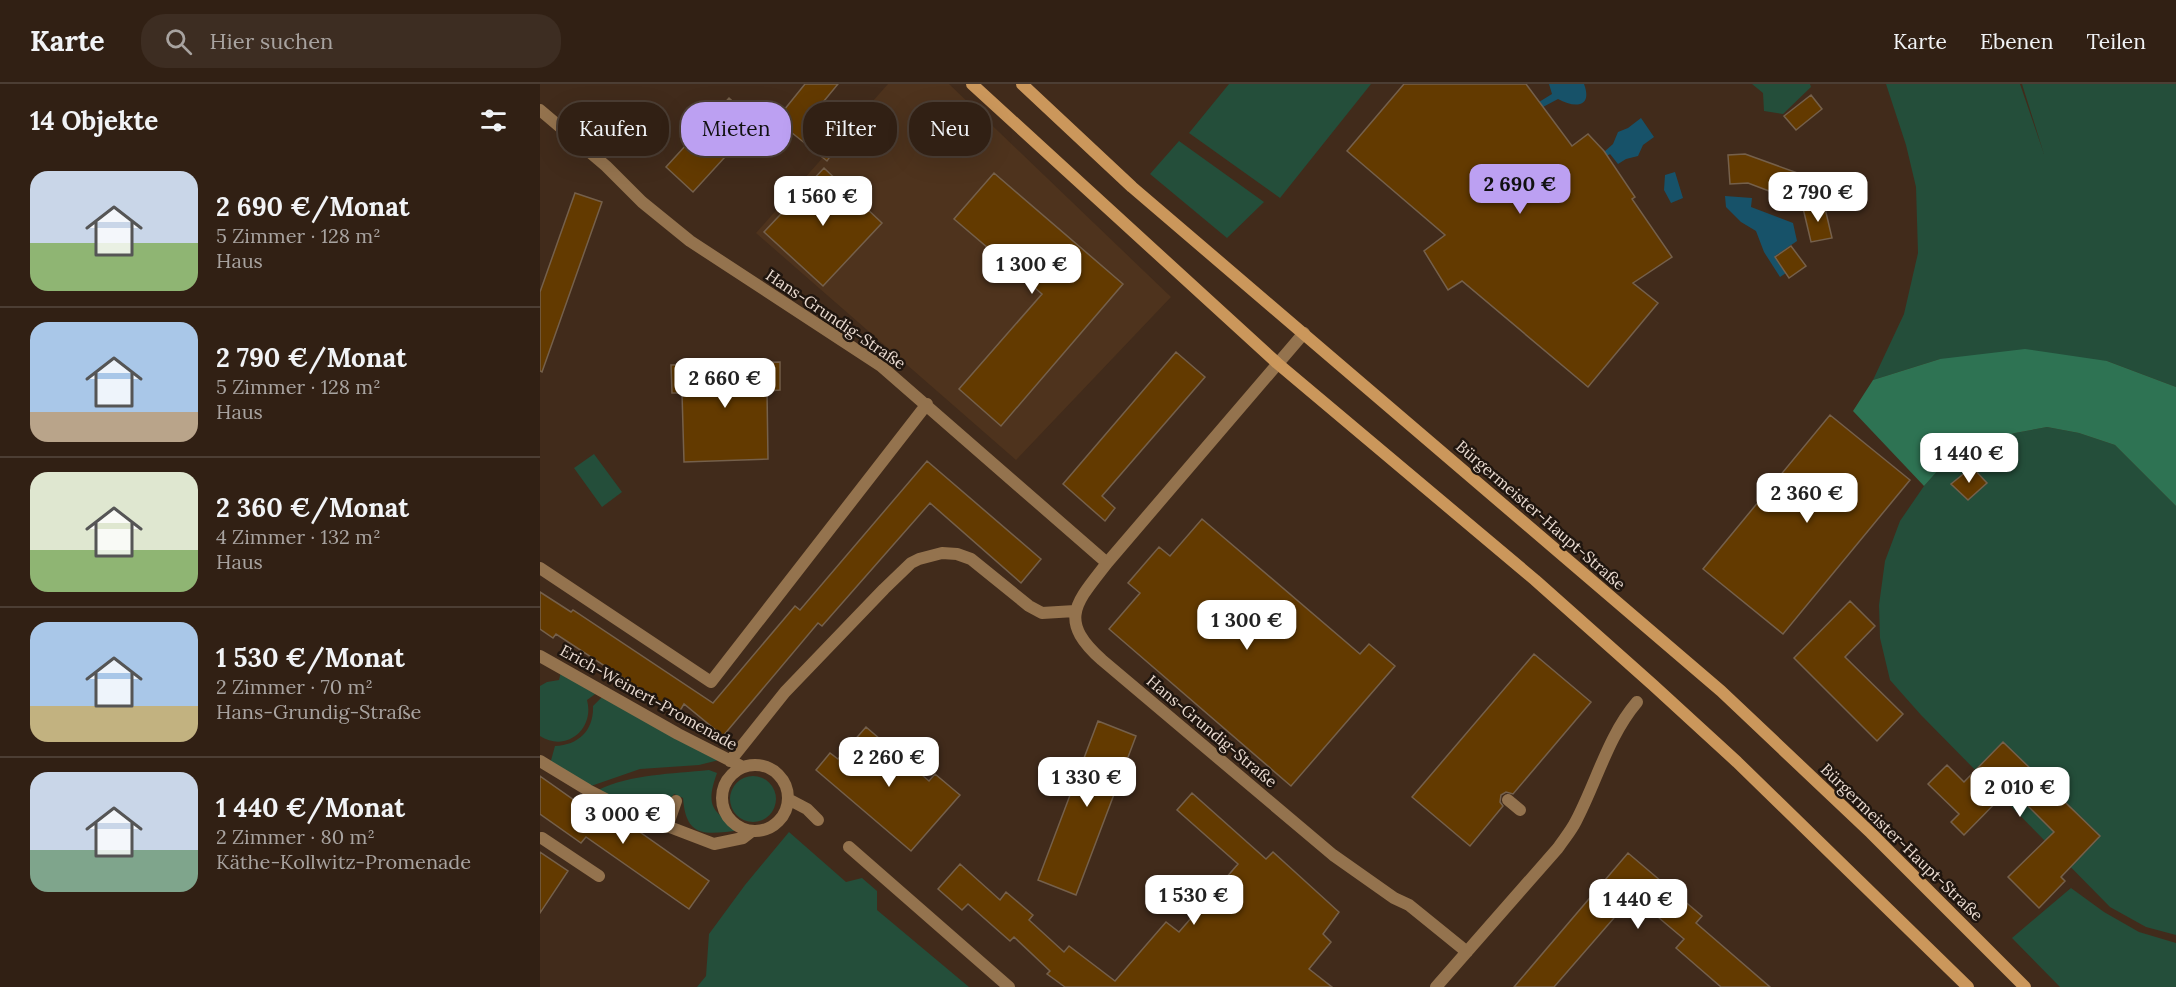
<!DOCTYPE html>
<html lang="de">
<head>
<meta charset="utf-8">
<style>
	body { margin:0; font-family:Lora,serif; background:#3d2d22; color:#f1f3f6; height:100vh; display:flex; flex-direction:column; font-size:22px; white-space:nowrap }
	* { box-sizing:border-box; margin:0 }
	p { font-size:20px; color:#a8a3a0 }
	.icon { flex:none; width:33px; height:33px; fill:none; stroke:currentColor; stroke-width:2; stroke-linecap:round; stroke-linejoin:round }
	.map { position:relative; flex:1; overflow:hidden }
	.sheet { display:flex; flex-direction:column; background:#312014; width:540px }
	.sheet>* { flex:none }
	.guide { position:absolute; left:18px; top:18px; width:570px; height:54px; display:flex; gap:12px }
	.price { position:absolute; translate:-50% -51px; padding:0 14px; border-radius:12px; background:#fff; color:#222; font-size:20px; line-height:39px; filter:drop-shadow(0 2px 3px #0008) }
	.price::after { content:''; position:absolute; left:50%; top:36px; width:18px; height:14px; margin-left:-9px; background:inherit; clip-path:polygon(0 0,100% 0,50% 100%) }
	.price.selected { background:#bca0f2; color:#111 }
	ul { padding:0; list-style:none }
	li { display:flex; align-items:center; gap:18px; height:150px; padding:0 30px }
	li+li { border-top:2px solid #4c3e34 }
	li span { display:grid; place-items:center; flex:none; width:168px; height:120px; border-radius:18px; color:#555 }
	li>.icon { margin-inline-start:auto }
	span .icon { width:72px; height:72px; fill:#fffc; stroke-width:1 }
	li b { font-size:26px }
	h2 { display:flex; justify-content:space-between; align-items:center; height:72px; padding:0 30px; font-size:26px }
	.tag { padding:0 21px; border-radius:24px; background:#312014; box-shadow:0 6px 24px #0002,0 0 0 2px #4c3e34; font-size:21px; line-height:54px }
	.tag.selected { background:#bca0f2; color:#111 }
	header { display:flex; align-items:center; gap:36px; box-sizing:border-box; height:84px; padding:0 30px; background:#312014; border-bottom:2px solid #4c3e34 }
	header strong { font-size:28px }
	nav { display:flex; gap:33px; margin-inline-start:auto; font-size:21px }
	.search { width:420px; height:54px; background:#3d2d22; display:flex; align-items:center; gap:15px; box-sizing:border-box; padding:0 21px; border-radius:24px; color:#a8a3a0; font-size:22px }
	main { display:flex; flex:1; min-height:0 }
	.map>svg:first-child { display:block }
</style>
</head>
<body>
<header>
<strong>Karte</strong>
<div class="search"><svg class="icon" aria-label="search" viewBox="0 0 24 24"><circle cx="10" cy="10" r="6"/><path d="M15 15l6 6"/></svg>Hier suchen</div>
<nav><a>Karte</a><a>Ebenen</a><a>Teilen</a></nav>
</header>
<main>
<section class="sheet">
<h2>14 Objekte<svg class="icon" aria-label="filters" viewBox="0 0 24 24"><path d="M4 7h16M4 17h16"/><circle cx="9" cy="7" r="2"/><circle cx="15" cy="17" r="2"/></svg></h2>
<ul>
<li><span style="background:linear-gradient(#c9d6e8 60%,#8fb573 0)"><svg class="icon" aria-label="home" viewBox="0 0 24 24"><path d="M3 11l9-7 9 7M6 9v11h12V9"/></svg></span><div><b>2 690 €/Monat</b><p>5 Zimmer · 128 m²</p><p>Haus</p></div></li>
<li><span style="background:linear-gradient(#a9c7e8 75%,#b9a48a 0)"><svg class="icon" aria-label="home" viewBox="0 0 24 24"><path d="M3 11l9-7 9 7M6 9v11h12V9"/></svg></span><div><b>2 790 €/Monat</b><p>5 Zimmer · 128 m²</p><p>Haus</p></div></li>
<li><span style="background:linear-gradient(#dfe7d0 65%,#8fb573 0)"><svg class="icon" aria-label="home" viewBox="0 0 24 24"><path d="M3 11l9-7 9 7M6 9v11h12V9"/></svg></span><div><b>2 360 €/Monat</b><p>4 Zimmer · 132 m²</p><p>Haus</p></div></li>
<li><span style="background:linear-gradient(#a9c7e8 70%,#c2b280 0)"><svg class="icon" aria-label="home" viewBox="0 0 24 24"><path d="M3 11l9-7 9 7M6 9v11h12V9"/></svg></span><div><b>1 530 €/Monat</b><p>2 Zimmer · 70 m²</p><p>Hans-Grundig-Straße</p></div></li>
<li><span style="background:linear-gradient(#c9d6e8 65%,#7fa58c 0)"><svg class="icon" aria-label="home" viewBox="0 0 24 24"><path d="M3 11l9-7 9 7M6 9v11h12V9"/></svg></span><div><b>1 440 €/Monat</b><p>2 Zimmer · 80 m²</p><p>Käthe-Kollwitz-Promenade</p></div></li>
</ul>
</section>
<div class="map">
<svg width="1636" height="903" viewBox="0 0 1636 903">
	<rect width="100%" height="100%" fill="#412b1b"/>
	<!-- built -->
	<path fill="#4e331d" d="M 348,0 L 409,0 L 631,213 L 476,376 L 216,149 Z"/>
	<!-- green -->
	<path fill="#244e3a" d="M 689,0 L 831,0 L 740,114 L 649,49 Z
		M 1212,0 L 1270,0 L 1271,3 L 1243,30 L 1224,27 L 1223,9 Z
		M 1346,0 L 1480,0 L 1504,70 L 1482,0 L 1636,0 L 1636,303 L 1567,277 L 1400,275 L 1333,296 L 1364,230 L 1378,169 L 1376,103 L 1366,61 Z
		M 639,57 L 724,118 L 687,154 L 610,90 Z
		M 1507,343 L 1539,349 L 1575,361 L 1636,422 L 1636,851 L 1606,843 L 1570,823 L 1381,631 L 1350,596 L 1340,554 L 1339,521 L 1345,477 L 1360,437 L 1384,402 L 1410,373 L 1440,359 L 1475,349 Z
		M 54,370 L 82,408 L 62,423 L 34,384 Z
		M 21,588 L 58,608 L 47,616 C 55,645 26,669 0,652 L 0,602 L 7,598 L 19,596 Z
		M 63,612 L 179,676 L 159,681 L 100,685 L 51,702 L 10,680 L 15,662 C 39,661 54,646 53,622 Z
		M 169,686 L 177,689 C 165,723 172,728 202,746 C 167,750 146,756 143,714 L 134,710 C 130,715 126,722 121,725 C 105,736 73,714 58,706 C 91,690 132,690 169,686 Z
		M190 715a23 23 0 1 1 46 0a23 23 0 1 1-46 0Z
		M 249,748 L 306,798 L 322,794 L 337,807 L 337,826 L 429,903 L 157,903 L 166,892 L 169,850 L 205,801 Z
		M 1531,804 L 1564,828 L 1599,848 L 1636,859 L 1636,903 L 1520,903 L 1472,854 Z"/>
	<!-- forest -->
	<path fill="#2e7353" d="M 1485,265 L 1567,277 L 1636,303 L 1636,422 L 1575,361 L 1539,349 L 1507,343 L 1475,349 L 1440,359 L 1410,373 L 1384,402 L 1313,327 L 1333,296 L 1400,275 Z"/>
	<!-- water -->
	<path fill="#175269" d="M 1009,0 L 1044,0 C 1053,24 1034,24 1018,15 L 1003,23 L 999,18 L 1012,10 Z
		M 1101,34 L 1114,53 L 1103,61 L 1098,72 L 1086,75 L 1078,80 L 1070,70 L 1067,72 L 1064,68 L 1073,60 L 1078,48 L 1088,44 Z
		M 1135,88 L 1143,114 L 1131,119 L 1124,106 L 1125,91 Z
		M 1185,112 L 1212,114 L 1211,123 L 1253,139 L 1257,157 L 1235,172 L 1246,189 L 1240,193 L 1224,168 L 1216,147 L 1201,138 L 1186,123 Z"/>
	<!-- building -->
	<path fill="#633a00" stroke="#75604b" stroke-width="1.5" d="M 265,0 L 298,0 L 265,40 L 296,64 L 287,77 L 236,36 Z
		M 864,0 L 986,0 L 1032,62 L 1048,50 L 1064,67 L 1095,113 L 1092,115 L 1132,173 L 1093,199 L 1118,219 L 1048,303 L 922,197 L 908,206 L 884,167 L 905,151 L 807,67 Z
		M 1271,11 L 1282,25 L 1256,46 L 1244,32 Z
		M 189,14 L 216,39 L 153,108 L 126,83 Z
		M 44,22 L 80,38 L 71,56 L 36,40 Z
		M 1205,70 L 1263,91 L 1253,116 L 1208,99 L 1190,100 L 1188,71 Z
		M 284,84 L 342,139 L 283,202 L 224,148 Z
		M 454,89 L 583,200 L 461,342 L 419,305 L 502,210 L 414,135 Z
		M 35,109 L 62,118 L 2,288 L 0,287 L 0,208 Z
		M 1284,120 L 1292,154 L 1271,158 L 1263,124 Z
		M 1251,162 L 1266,182 L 1249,194 L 1235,173 Z
		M 636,268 L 665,293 L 562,412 L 575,424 L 565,437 L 523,400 Z
		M 240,278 L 240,306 L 227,307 L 228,375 L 144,378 L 142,309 L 132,309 L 131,281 Z
		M 1290,331 L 1370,396 L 1243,550 L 1163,485 Z
		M 387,377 L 501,475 L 481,499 L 390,419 L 282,542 L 278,539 L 183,652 L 144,620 L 138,630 L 16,550 L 13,554 L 0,545 L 0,508 L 31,528 L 33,526 L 173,619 L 255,522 L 260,526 Z
		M 1432,383 L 1447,399 L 1428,416 L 1411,400 Z
		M 662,435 L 820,570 L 829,560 L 855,582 L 751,702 L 569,545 L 600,509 L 588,499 L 619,463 L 630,472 Z
		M 1310,517 L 1335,542 L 1305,573 L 1363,630 L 1337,657 L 1254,574 Z
		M 994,570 L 1051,618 L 973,710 L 966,708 L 961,711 L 960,718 L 963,722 L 930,762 L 872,713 Z
		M 558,637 L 596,652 L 536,811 L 498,796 Z
		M 326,643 L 389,697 L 395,690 L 420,711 L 371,767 L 276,686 L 290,669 L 298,675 Z
		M 1463,658 L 1560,752 L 1521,793 L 1525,797 L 1499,824 L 1468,793 L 1514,748 L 1470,704 L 1424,751 L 1411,738 L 1419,730 L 1388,700 L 1407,681 L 1424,698 Z
		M 0,692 L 61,735 L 70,727 L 169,797 L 149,825 L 46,753 L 41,759 L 0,730 Z
		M 652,709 L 726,775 L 733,768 L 799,828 L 783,850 L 791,858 L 769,885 L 792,903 L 525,903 L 507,890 L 510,887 L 474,853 L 470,857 L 428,820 L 422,826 L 398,805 L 420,780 L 460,816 L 466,808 L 493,831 L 489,836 L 524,868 L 529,862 L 575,897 L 626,838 L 639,848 L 698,780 L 637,726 Z
		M 0,768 L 28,787 L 0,829 Z
		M 1088,769 L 1162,832 L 1156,839 L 1230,903 L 1181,903 L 1136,864 L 1144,855 L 1093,812 L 1014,903 L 974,903 Z"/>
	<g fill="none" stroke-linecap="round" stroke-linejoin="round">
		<!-- street -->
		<path stroke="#94734e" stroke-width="12" d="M 0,26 L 66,82 L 102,118 L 150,157 L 341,282 L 567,479
			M 764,249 L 567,479 C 536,519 517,536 562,576 L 793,771 L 854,814 L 869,821 L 927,868
			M 0,484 L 171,598 L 387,320
			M 0,572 L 138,650 L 203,683
			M 0,677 L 48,706 L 93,729 L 174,760 L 203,754 L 212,747
			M 190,677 L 245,608 L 344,505 L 371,479 L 379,475 L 402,469 L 417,470 L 431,475 L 489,522 L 502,529 L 535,527
			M182 714a33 33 0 1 1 66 0a33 33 0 1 1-66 0Z
			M 248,715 L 267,725 L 278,736
			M 968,716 L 980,726
			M 127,743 L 136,717
			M 2,754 L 59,792
			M 309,763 L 469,903
			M 896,903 L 1018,764 C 1024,755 1031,747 1036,737 C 1057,697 1068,652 1097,618"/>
		<!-- secondary -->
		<path stroke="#cb975b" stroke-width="12" d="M 432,0 L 737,279 L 995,496 L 1113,601 L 1197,678 L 1428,903
			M 482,0 L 592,103 L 1181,607 L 1331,749 L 1485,903"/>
	</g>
	<g text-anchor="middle" stroke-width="5" stroke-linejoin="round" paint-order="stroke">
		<!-- street labels -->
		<g font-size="16" fill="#eadbd1" stroke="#20160f">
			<text transform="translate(296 235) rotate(34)" y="6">Hans-Grundig-Straße</text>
			<text transform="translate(1001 431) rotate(41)" y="6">Bürgermeister-Haupt-Straße</text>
			<text transform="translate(109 613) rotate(29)" y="6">Erich-Weinert-Promenade</text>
			<text transform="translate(672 647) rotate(40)" y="6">Hans-Grundig-Straße</text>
			<text transform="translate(1362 758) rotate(44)" y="6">Bürgermeister-Haupt-Straße</text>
		</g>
	</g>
</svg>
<b class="price selected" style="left:980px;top:131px">2 690 €</b>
<b class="price" style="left:1278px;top:139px">2 790 €</b>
<b class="price" style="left:283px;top:143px">1 560 €</b>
<b class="price" style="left:492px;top:211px">1 300 €</b>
<b class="price" style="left:185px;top:325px">2 660 €</b>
<b class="price" style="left:1429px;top:400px">1 440 €</b>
<b class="price" style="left:1267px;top:440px">2 360 €</b>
<b class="price" style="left:707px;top:567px">1 300 €</b>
<b class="price" style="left:349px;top:704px">2 260 €</b>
<b class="price" style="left:547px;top:724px">1 330 €</b>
<b class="price" style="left:1480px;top:734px">2 010 €</b>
<b class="price" style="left:83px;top:761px">3 000 €</b>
<b class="price" style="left:654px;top:842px">1 530 €</b>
<b class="price" style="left:1098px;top:846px">1 440 €</b>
<div class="guide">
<a class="tag">Kaufen</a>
<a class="tag selected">Mieten</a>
<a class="tag">Filter</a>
<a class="tag">Neu</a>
</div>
</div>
</main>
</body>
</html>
